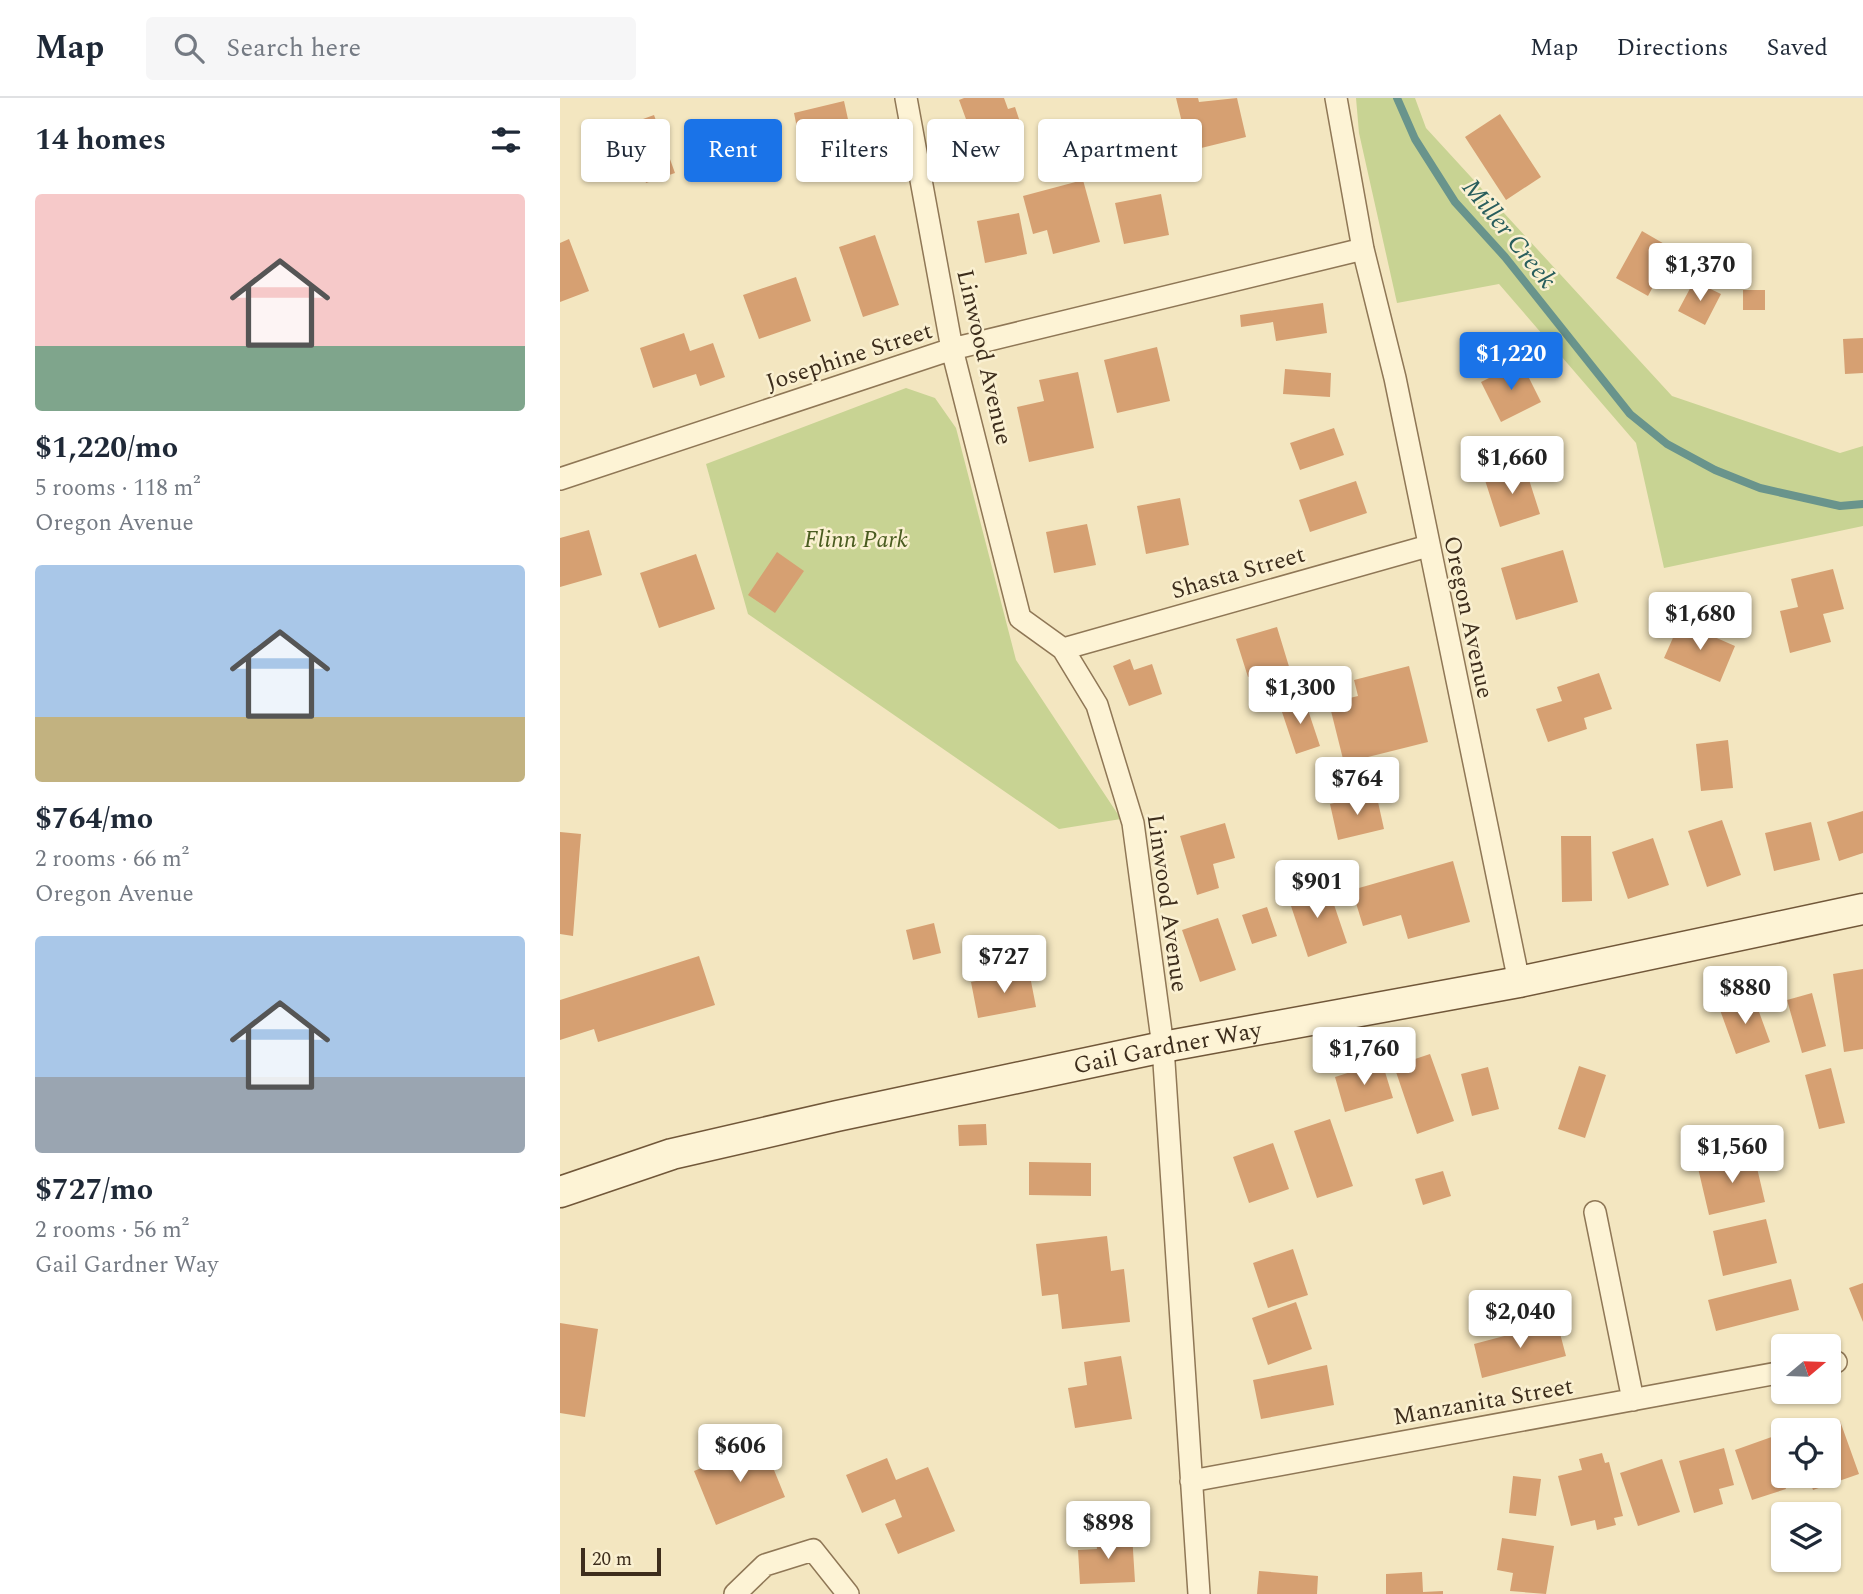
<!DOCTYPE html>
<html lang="en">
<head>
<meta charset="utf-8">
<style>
	body { margin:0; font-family:Spectral,serif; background:#f6f6f7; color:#1f2937; height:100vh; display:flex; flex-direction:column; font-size:26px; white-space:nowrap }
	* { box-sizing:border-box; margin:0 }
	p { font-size:23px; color:#747a83 }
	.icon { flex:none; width:38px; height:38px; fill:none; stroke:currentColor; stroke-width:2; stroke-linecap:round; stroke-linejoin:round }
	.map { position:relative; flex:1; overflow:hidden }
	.drawer { display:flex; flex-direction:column; background:#fff; width:560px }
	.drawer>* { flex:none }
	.top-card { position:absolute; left:21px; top:21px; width:665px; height:63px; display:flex; gap:14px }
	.needle { width:46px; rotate:71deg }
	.buttons { position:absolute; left:1211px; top:1236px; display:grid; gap:14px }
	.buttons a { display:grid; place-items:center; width:70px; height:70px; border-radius:7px; background:#fff; box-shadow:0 2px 5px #0004; font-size:35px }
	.scale { position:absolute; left:21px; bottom:18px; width:80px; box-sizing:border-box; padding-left:7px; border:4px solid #3d2d1c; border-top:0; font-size:19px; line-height:24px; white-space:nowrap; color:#3d2d1c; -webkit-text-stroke:5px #faf0d1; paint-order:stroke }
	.price { position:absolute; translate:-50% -60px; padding:0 16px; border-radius:7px; background:#fff; color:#222; font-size:23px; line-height:46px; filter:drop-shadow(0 2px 4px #0008) }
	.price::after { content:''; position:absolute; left:50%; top:42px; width:21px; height:16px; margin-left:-10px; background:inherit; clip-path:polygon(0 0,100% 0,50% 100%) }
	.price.on { background:#1a73e8; color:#fff }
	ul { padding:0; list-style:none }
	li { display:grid; align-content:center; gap:14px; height:371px; padding:0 35px }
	li span { display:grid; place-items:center; height:217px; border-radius:7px; color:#555 }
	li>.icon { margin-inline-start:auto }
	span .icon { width:126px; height:126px; fill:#fffc; stroke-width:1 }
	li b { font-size:30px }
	h2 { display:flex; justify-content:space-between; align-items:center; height:84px; padding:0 35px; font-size:30px }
	.tag { padding:0 24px; border-radius:7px; background:#fff; box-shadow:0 2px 5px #0004; font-size:24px; line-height:63px }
	.tag.on { background:#1a73e8; color:#fff }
	header { display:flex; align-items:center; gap:42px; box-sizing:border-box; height:98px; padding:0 35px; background:#fff; border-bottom:2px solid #e0e1e3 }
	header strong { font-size:33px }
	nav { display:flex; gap:38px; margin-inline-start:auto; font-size:24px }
	.search { width:490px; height:63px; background:#f6f6f7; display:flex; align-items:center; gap:18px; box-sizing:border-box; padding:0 24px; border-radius:7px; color:#747a83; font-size:26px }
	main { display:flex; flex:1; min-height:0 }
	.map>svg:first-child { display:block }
</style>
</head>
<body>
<header>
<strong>Map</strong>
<div class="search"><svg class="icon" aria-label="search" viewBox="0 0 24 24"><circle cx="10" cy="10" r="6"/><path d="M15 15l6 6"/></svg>Search here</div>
<nav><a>Map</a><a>Directions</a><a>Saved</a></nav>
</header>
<main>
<section class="drawer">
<h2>14 homes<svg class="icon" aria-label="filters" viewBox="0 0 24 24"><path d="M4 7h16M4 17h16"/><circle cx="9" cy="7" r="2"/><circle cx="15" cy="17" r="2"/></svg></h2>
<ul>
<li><span style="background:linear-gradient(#f6c9c9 70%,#7fa58c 0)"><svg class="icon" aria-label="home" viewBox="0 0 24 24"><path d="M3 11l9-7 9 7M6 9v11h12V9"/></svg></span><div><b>$1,220/mo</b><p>5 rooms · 118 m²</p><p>Oregon Avenue</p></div></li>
<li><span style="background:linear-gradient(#a9c7e8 70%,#c2b280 0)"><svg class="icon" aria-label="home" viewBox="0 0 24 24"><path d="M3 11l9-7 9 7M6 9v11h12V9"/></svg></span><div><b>$764/mo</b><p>2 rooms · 66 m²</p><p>Oregon Avenue</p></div></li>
<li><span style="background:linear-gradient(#a9c7e8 65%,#9aa5b1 0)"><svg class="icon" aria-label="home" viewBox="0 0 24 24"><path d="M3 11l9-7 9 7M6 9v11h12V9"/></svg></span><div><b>$727/mo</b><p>2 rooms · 56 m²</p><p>Gail Gardner Way</p></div></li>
</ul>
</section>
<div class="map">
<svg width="1303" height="1496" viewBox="0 0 1303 1496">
	<rect width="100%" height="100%" fill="#f3e6c0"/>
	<!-- green -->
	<path fill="#c8d393" d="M 796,0 L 855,0 L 866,30 L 1112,298 L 1280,355 L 1303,348 L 1303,428 L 1104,470 L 1076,345 L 939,186 L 837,205 L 799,35 Z
		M 346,290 L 375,300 L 396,330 L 456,562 L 561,721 L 499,731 L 188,516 L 146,366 Z"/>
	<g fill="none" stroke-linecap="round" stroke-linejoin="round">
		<!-- stream -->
		<path stroke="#69948c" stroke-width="8" d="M 837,0 L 855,41 L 895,104 L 945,159 L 1070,316 L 1107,346 L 1155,372 L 1200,390 L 1280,408 L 1303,406"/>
	</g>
	<!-- building -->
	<path fill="#d6a072" d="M 404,0 L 444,0 L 448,11 L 455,9 L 461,27 L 414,43 L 399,2 Z
		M 616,0 L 638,0 L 639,4 L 677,0 L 686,39 L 629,53 Z
		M 284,3 L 293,44 L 242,55 L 234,15 Z
		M 940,16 L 981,79 L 946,102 L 905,39 Z
		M 94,17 L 115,75 L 86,85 L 81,69 L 54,79 L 39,37 Z
		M 523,82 L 540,144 L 493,156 L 487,132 L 473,136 L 463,98 Z
		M 601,96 L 609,137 L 564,146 L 555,105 Z
		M 459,115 L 467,156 L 425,165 L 417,123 Z
		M 1082,133 L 1113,151 L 1088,198 L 1056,180 Z
		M 315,137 L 339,207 L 303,219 L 279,149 Z
		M 9,141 L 29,193 L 0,204 L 0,145 Z
		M 236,179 L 251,223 L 199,241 L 183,197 Z
		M 1134,183 L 1161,196 L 1145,227 L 1118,213 Z
		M 1183,192 L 1205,192 L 1205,212 L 1183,212 Z
		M 763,205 L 767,235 L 716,243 L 713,224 L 681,229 L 680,217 Z
		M 124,235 L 130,253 L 153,245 L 165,279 L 140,288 L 136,276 L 93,290 L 80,250 Z
		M 1303,240 L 1303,275 L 1285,276 L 1283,241 Z
		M 597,249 L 610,303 L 557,315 L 544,262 Z
		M 961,264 L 981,304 L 941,324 L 921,284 Z
		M 725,271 L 771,275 L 770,299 L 723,296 Z
		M 518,274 L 534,350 L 469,364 L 457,309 L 484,303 L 479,282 Z
		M 774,330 L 784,357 L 740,372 L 730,345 Z
		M 964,366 L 980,416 L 940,429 L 924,379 Z
		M 796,383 L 807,415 L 750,434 L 739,402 Z
		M 620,400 L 629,447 L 586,456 L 577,408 Z
		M 527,426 L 536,467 L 494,475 L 486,434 Z
		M 29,432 L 42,477 L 0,489 L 0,440 Z
		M 1003,452 L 1018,504 L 956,522 L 941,470 Z
		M 217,454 L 244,473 L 215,515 L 188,497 Z
		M 136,456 L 155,511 L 99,530 L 80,475 Z
		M 1273,471 L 1284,511 L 1263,516 L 1271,544 L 1230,555 L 1220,513 L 1238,509 L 1231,481 Z
		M 1120,524 L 1175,548 L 1160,584 L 1104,560 Z
		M 717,529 L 734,585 L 716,590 L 710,572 L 688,579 L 676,541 Z
		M 570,561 L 574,572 L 592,566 L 602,596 L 569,608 L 553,568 Z
		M 849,568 L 868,644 L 784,665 L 769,605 L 798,598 L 794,582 Z
		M 1039,575 L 1052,611 L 1024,620 L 1027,631 L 988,644 L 976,611 L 1002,603 L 997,589 Z
		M 744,600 L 760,648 L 736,656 L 720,608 Z
		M 1168,642 L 1173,690 L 1141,693 L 1136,646 Z
		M 816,695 L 824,731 L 778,742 L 770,706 Z
		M 1303,713 L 1303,755 L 1279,763 L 1267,724 Z
		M 1162,722 L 1181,777 L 1147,789 L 1128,733 Z
		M 1251,724 L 1260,762 L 1214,773 L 1205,735 Z
		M 665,725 L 675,760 L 653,766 L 659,790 L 637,797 L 620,738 Z
		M 0,734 L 21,736 L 13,838 L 0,836 Z
		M 1001,738 L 1031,738 L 1032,803 L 1002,804 Z
		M 1093,740 L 1109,787 L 1068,801 L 1052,754 Z
		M 893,763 L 910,824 L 848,841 L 841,817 L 803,828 L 792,792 Z
		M 767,786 L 787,845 L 748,859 L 728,799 Z
		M 707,809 L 717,838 L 692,846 L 682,817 Z
		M 658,820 L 676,872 L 640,884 L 622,832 Z
		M 374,825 L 381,855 L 353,862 L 346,832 Z
		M 139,858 L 155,907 L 38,944 L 34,931 L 0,942 L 0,902 Z
		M 1303,871 L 1303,951 L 1284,954 L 1273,876 Z
		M 469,873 L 476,909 L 418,920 L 411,884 Z
		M 1252,895 L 1266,948 L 1242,955 L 1227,902 Z
		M 1194,900 L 1210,944 L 1176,956 L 1160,912 Z
		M 870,956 L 894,1023 L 857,1036 L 834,968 Z
		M 822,964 L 833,1000 L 785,1014 L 775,979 Z
		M 1019,968 L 1046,977 L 1025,1040 L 998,1031 Z
		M 928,969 L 939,1011 L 912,1018 L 901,976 Z
		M 1271,970 L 1285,1025 L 1259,1031 L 1245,977 Z
		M 770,1021 L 793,1088 L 757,1100 L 734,1033 Z
		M 426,1026 L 427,1047 L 399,1048 L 398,1027 Z
		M 713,1045 L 729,1091 L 689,1105 L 673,1059 Z
		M 1194,1057 L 1205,1104 L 1149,1117 L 1138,1070 Z
		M 469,1064 L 531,1065 L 531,1098 L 469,1097 Z
		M 883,1073 L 891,1098 L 863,1107 L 855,1081 Z
		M 1206,1121 L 1217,1165 L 1163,1178 L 1153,1133 Z
		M 547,1138 L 551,1173 L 564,1171 L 570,1224 L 502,1231 L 498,1196 L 482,1198 L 476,1146 Z
		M 733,1151 L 748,1197 L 708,1210 L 693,1165 Z
		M 1231,1181 L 1239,1212 L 1156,1233 L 1148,1202 Z
		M 1303,1185 L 1303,1224 L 1289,1190 Z
		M 736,1204 L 752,1251 L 708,1267 L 692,1220 Z
		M 997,1224 L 1006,1258 L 922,1280 L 914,1246 Z
		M 0,1225 L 38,1231 L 25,1319 L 0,1315 Z
		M 561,1258 L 572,1321 L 515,1330 L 508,1290 L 527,1287 L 524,1264 Z
		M 767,1267 L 774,1307 L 701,1321 L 693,1282 Z
		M 1280,1323 L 1299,1376 L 1253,1392 L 1248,1377 L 1269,1377 L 1269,1332 L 1255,1331 Z
		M 1223,1335 L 1223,1375 L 1220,1375 L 1226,1391 L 1192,1402 L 1175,1352 Z
		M 203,1345 L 225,1399 L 156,1427 L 134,1373 Z
		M 1164,1350 L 1174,1387 L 1159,1391 L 1163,1406 L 1134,1415 L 1119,1363 Z
		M 1042,1355 L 1045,1365 L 1049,1364 L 1063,1418 L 1054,1420 L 1056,1427 L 1037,1432 L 1035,1422 L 1011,1428 L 998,1378 L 1022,1372 L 1019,1361 Z
		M 327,1360 L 336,1382 L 368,1369 L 395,1433 L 338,1456 L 325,1426 L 342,1419 L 335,1401 L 302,1415 L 286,1377 Z
		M 1102,1361 L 1120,1414 L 1078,1428 L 1060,1375 Z
		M 953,1378 L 981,1381 L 976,1418 L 949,1415 Z
		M 572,1436 L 575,1484 L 520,1486 L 518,1452 L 537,1451 L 536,1437 Z
		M 942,1440 L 994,1448 L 986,1496 L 950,1493 L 953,1475 L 937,1472 Z
		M 699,1473 L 758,1478 L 757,1496 L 697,1496 Z
		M 862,1474 L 863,1494 L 883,1493 L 883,1496 L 826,1496 L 826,1476 Z"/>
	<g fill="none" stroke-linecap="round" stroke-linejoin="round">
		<!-- street casing -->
		<g stroke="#8f7756" stroke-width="24">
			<path id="street" d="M 346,0 L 392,251 L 460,520 L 503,551 L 537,607 L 573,725 L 603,949 L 639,1496
				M 776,0 L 803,151 L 835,280 L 959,884
				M 0,381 L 392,251 L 803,151
				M 503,551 L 868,448
				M 1035,1114 L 1073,1302
				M 1269,1266 L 1276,1264
				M 631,1383 L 1223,1274
				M 175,1496 L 205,1467 L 253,1452 L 288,1496"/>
		</g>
		<!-- secondary casing -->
		<g stroke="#715739" stroke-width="33">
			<g id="secondary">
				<path id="s1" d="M 0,1094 L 112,1056 L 277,1018 L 603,949 L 959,884 L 1303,811"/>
			</g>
		</g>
		<!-- street -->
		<use href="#street" stroke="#fdf3d5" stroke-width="21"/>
		<!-- secondary -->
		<use href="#secondary" stroke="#fdf3d5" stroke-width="30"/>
	</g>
	<g text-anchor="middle" stroke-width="5" stroke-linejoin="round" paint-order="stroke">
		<!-- street labels -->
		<g font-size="24" fill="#3d2d1c" stroke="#faf0d1">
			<text transform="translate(289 258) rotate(-18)" y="8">Josephine Street</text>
			<text transform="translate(425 259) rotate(77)" y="8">Linwood Avenue</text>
			<text transform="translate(678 474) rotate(-16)" y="8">Shasta Street</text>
			<text transform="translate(909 519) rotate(78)" y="8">Oregon Avenue</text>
			<text transform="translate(608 805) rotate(82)" y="8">Linwood Avenue</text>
			<text dy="8" stroke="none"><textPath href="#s1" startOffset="625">Gail Gardner Way</textPath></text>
			<text transform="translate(923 1303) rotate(-10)" y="8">Manzanita Street</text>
		</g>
		<!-- park labels -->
		<g font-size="24" font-style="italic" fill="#4a5c20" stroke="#faf0d1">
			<text x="296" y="449">Flinn Park</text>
		</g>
		<!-- water labels -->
		<g font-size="26" font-style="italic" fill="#295e5d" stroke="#faf0d1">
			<text transform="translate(950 135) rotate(51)" y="9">Miller Creek</text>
		</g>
	</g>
</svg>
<div class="buttons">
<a><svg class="needle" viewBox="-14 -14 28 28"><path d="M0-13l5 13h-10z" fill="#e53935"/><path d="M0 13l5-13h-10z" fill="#747a83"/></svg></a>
<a><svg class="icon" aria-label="locate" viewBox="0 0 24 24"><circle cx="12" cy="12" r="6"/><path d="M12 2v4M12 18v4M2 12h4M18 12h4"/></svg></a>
<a><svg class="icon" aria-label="layers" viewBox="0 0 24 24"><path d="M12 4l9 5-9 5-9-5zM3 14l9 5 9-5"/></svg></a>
</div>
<div class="scale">20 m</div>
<b class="price" style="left:1140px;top:205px">$1,370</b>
<b class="price on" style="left:951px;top:294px">$1,220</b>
<b class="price" style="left:952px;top:398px">$1,660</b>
<b class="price" style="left:1140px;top:554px">$1,680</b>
<b class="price" style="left:740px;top:628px">$1,300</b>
<b class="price" style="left:797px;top:719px">$764</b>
<b class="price" style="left:757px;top:822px">$901</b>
<b class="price" style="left:444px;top:897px">$727</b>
<b class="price" style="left:1185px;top:928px">$880</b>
<b class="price" style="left:804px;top:989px">$1,760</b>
<b class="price" style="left:1172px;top:1087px">$1,560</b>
<b class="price" style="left:960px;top:1252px">$2,040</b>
<b class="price" style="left:180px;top:1386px">$606</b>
<b class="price" style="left:548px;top:1463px">$898</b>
<div class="top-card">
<a class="tag">Buy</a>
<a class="tag on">Rent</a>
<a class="tag">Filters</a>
<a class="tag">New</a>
<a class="tag">Apartment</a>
</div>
</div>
</main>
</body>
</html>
